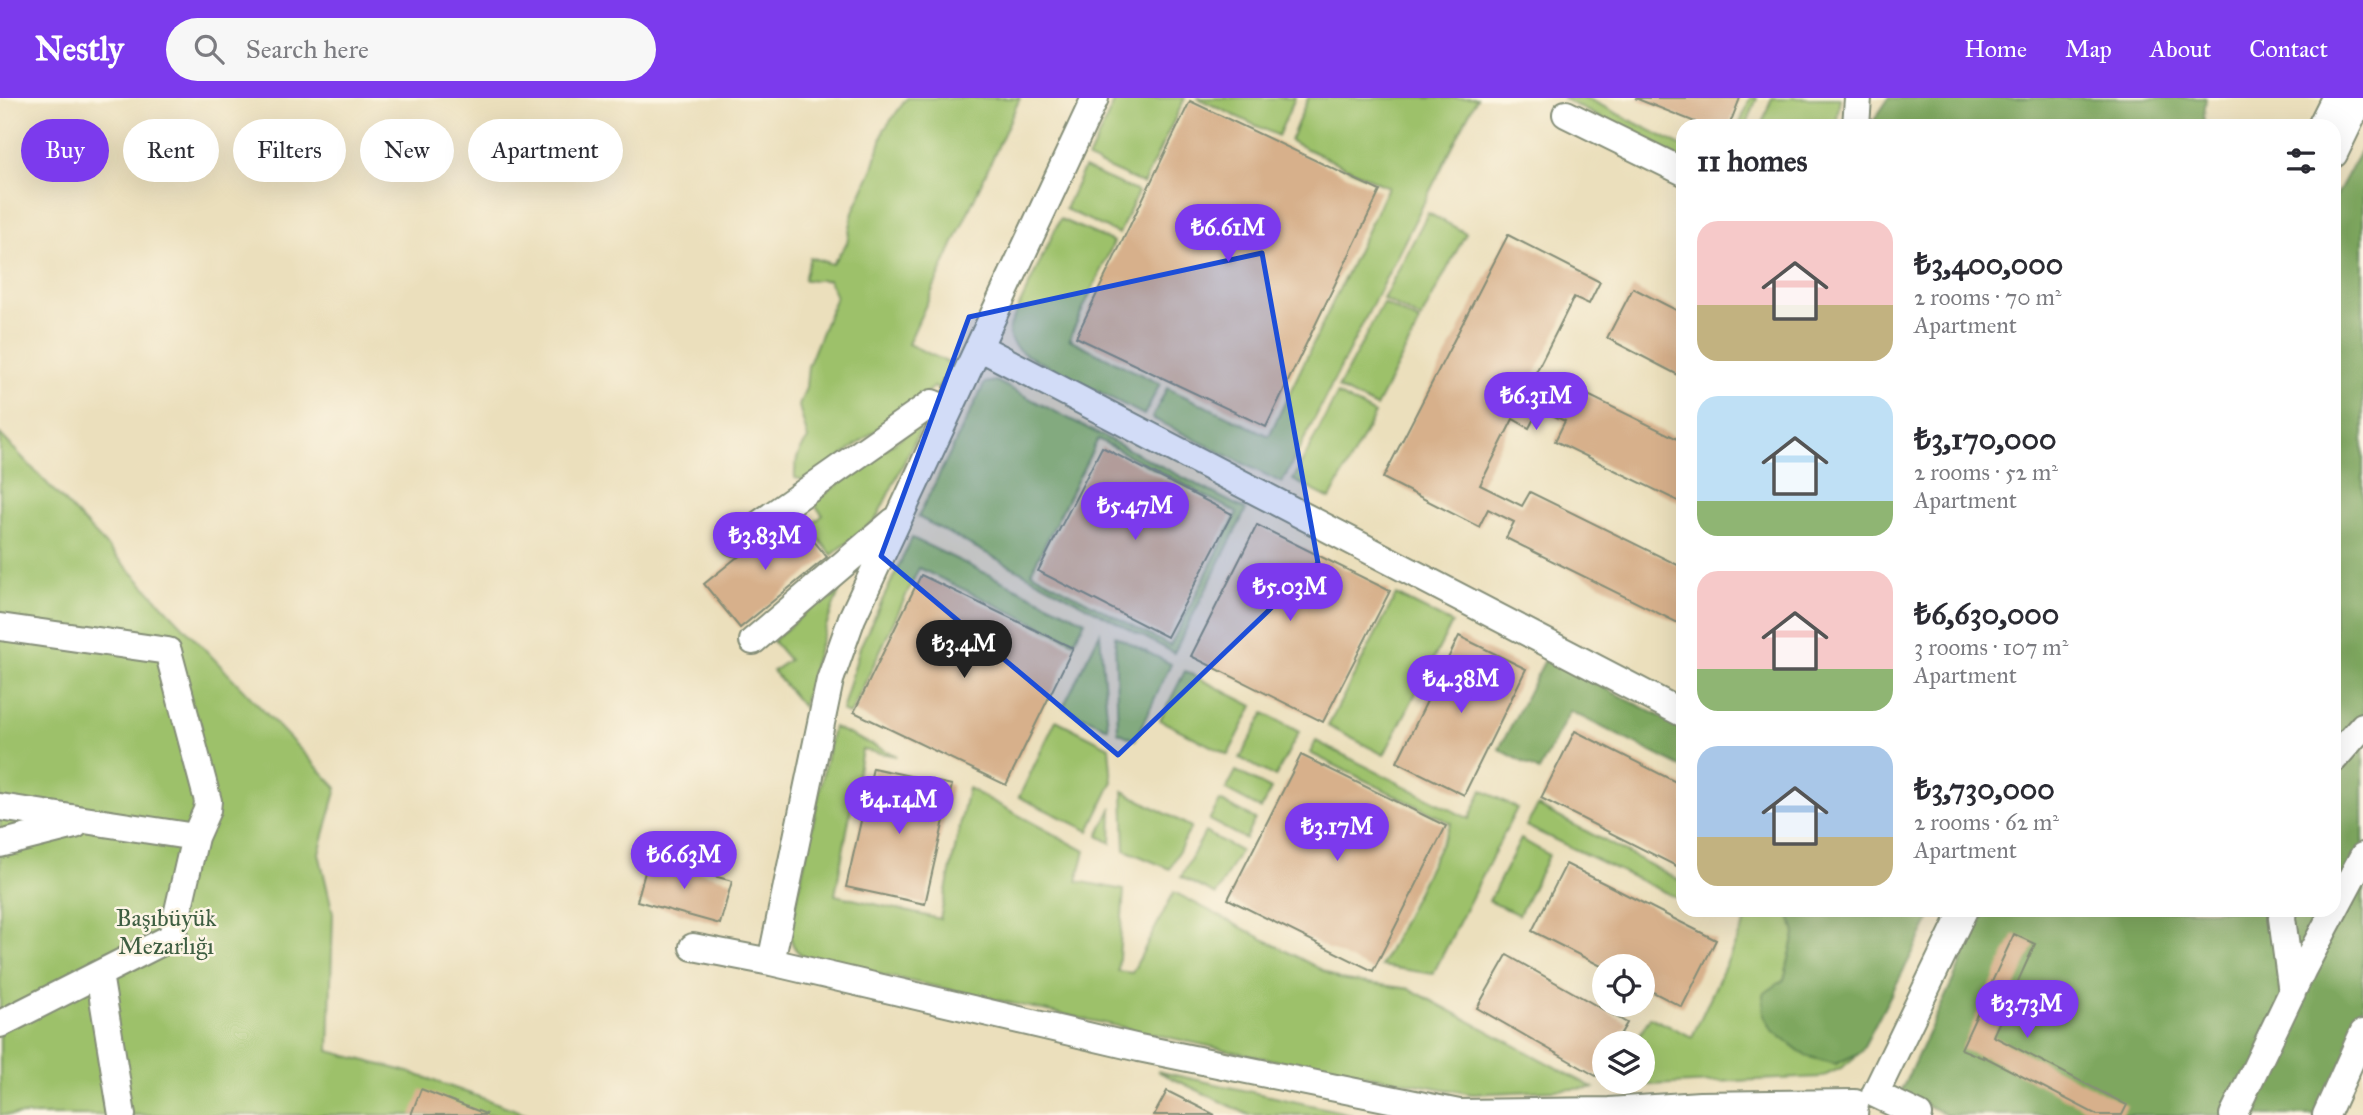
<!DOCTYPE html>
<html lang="en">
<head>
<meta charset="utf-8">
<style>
	body { margin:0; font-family:"IM FELL Great Primer",serif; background:#f7f7f7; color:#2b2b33; height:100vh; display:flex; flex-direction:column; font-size:26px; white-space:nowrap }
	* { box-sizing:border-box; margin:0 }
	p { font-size:23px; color:#7c7c81 }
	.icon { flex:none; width:38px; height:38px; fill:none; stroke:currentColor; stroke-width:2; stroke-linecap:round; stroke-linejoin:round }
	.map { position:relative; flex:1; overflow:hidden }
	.drawer { position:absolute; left:1676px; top:21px; width:665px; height:798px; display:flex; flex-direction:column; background:#fff; border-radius:21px; box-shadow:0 7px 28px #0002 }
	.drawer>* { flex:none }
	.banner { position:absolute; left:21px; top:21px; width:665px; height:63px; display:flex; gap:14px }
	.tools { position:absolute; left:1592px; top:856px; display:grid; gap:14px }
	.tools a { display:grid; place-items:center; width:63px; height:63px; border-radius:50%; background:#fff; box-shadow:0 7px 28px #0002; font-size:35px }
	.price { position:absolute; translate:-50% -60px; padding:0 16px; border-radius:24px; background:#7c3aed; color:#fff; font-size:23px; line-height:46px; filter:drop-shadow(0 2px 4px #0008) }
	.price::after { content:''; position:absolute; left:50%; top:42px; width:21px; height:16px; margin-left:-10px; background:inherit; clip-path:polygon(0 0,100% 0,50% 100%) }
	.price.on { background:#222; color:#fff }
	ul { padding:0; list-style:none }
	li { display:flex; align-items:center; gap:21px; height:175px; padding:0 21px }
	li span { display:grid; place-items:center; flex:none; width:196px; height:140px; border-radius:21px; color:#555 }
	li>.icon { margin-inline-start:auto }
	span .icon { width:84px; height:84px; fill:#fffc; stroke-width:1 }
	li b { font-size:30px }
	h2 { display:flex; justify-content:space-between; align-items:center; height:84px; padding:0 21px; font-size:30px }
	.tag { padding:0 24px; border-radius:32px; background:#fff; box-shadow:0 7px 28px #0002; font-size:24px; line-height:63px }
	.tag.on { background:#7c3aed; color:#fff }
	header { display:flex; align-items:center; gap:42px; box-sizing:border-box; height:98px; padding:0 35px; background:#7c3aed; color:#fff }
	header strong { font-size:33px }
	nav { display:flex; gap:38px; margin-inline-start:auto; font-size:24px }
	.search { width:490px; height:63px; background:#f7f7f7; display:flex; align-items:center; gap:18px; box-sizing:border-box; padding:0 24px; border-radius:38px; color:#7c7c81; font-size:26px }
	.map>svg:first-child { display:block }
</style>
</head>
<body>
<header>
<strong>Nestly</strong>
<div class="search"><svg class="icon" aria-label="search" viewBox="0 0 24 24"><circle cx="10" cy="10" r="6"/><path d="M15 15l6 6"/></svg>Search here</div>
<nav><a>Home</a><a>Map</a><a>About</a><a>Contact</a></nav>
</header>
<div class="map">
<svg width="2363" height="1017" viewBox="0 0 2363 1017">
	<rect width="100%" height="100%" fill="#fcf5e5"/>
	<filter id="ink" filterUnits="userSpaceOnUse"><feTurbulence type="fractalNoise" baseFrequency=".0143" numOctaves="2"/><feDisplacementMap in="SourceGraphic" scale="14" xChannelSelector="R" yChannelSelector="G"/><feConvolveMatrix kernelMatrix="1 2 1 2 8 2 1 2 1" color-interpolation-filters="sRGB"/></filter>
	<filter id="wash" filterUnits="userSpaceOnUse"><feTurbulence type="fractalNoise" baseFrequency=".00686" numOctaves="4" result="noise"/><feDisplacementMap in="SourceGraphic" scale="28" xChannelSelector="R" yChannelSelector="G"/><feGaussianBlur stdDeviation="1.57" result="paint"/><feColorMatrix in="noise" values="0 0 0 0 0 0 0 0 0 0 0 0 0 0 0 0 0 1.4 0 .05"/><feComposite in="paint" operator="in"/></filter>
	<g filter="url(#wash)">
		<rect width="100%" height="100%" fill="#ebdfbc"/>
		<!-- green -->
		<path fill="#9dc16b" stroke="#5e7f50" stroke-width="2" fill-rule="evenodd" d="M 907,0 L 1020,0 L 908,246 L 960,270 L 947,295 L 934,289 L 808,383 L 795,380 C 794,364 798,354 808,341 L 799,308 L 806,289 L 808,268 L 836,199 L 829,182 L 804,182 L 810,159 L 832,166 L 847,145 L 853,114 L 873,70 L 884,32 Z
			M 1116,0 L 1185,0 L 1143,86 L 1088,61 Z
			M 1197,0 L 1295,0 L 1278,38 Z
			M 1308,0 L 1477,0 L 1282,385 L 1152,320 L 1167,290 L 1269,338 L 1388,89 L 1290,43 Z
			M 1562,0 L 1587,0 L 1683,49 L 1683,63 Z
			M 1750,0 L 1757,0 L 1746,28 L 1739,28 Z
			M 1772,0 L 1840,0 L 1836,28 L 1761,28 Z
			M 1084,70 L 1138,94 L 1119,136 L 1065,111 Z
			M 1428,115 L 1466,135 L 1421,221 L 1383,201 Z
			M 1060,121 L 1114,144 L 1069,241 L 1160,286 L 1144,317 L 1026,257 C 1015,250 1008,243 1009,230 Z
			M 1383,205 L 1420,224 L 1376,309 L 1338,290 Z
			M 996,283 L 1246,412 L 1174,555 L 918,419 L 985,285 ZM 1098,341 L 1237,415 L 1170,548 L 1031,474 Z
			M 1337,296 L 1375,316 L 1330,401 L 1293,382 Z
			M 925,322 L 876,421 L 832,457 L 809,429 L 823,417 L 813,405 Z
			M 0,336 L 337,690 L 319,755 L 333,815 L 329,953 L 412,975 L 530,1017 L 0,1017 Z
			M 912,440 L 1085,523 L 1074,544 L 919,470 L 850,617 L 842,613 L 860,549 Z
			M 846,478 C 826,522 814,562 803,609 L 773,573 L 789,562 L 773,543 Z
			M 1396,497 L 1452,525 L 1384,657 L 1328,628 Z
			M 1100,535 L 1108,630 L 1063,609 Z
			M 1115,538 L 1171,566 L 1135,642 L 1118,634 Z
			M 1185,573 L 1253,608 L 1228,657 L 1160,622 Z
			M 1264,615 L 1299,634 L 1275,679 L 1240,660 Z
			M 1056,622 L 1109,649 L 1112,685 L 1089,733 L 1019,699 Z
			M 833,629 L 897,658 L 862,652 L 835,797 L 940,821 L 968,690 L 1085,753 L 1077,783 L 1124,792 L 1118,873 L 1132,875 L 1174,794 L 1339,881 L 1410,891 L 1594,990 L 1472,996 L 1343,973 L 1342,977 L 808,861 C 795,854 791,847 790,833 Z
			M 1316,643 L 1469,721 L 1482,692 L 1517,710 L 1433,876 L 1381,868 L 1451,725 L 1310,655 Z
			M 1236,673 L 1271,691 L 1261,711 L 1226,692 Z
			M 1123,693 L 1191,729 L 1170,771 L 1125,752 Z
			M 1220,703 L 1255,721 L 1245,741 L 1209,722 Z
			M 1538,708 L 1683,784 L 1683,803 L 1526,728 Z
			M 1112,709 L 1111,745 L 1098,738 Z
			M 1205,734 L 1240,753 L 1216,797 L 1181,779 Z
			M 1521,741 L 1549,757 L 1519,817 L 1489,803 Z
			M 1751,812 L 1789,812 L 1795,836 L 1784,882 L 1806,958 L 1836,966 L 1861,954 L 1843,969 L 1822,979 L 1610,989 L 1613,984 L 1643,984 L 1643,945 L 1635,945 L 1650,919 L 1692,939 Z
			M 1157,973 L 1351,1016 L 1351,1017 L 1249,1017 Z"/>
		<!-- forest -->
		<path fill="#7ea75f" stroke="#4e724a" stroke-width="2" d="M 1889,0 L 2206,0 L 2203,28 L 1870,28 Z
			M 2363,48 L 2363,921 L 2320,1017 L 1947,1017 L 1900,995 L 1986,812 L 2334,812 L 2334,102 Z
			M 1546,560 L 1683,630 L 1683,670 L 1570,613 L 1539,673 L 1499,651 Z
			M 1789,812 L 1935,812 L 1861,954 L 1836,966 L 1806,958 L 1772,932 L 1764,917 L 1763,896 L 1784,882 L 1795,836 Z"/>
		<g id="blocks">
			<!-- building -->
			<path fill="#d7b08b" d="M 1635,0 L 1740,0 L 1729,28 L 1705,28 Z
				M 1190,3 L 1380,93 L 1266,329 L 1076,239 Z
				M 1508,137 L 1600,184 L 1589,206 L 1574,199 L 1529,288 L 1571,310 L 1580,293 L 1684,344 L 1684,406 L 1555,343 L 1565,323 L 1539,311 L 1529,330 L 1513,321 L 1480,387 L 1522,408 L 1530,394 L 1684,470 L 1684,528 L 1506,440 L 1514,424 L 1488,411 L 1479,429 L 1383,380 Z
				M 1633,190 L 1684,216 L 1684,280 L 1607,240 Z
				M 1102,349 L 1232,416 L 1167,539 L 1038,473 Z
				M 795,420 L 827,459 L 740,530 L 704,486 L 736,460 L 743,457 Z
				M 1257,427 L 1390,493 L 1323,624 L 1191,558 Z
				M 921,477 L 1073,550 L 1006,687 L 854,614 Z
				M 1459,538 L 1526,571 L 1464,697 L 1397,664 Z
				M 1575,633 L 1684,688 L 1684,772 L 1541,700 Z
				M 1301,657 L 1446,728 L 1373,873 L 1228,801 Z
				M 873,670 L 952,687 L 925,806 L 846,789 Z
				M 649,760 L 732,783 L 720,826 L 637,803 Z
				M 1566,766 L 1716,842 L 1682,909 L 1643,889 L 1643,868 L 1601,868 L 1532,833 Z
				M 2014,836 L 2035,846 L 1993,938 L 2127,1007 L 2122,1017 L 2097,1017 L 1983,958 L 1983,960 L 1961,951 Z
				M 1507,857 L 1627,925 L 1615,945 L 1605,945 L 1605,963 L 1596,978 L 1477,910 Z
				M 421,991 L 486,1016 L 486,1017 L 411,1017 Z
				M 1167,993 L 1215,1017 L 1154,1017 Z"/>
		</g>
	</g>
	<g filter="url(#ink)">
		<use href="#blocks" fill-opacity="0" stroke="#858e78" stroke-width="2"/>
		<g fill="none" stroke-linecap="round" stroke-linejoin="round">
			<!-- minor casing -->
			<g stroke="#858e78" stroke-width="30">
				<path id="minor" d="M 1095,0 L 852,520 L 830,582 L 771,864 L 1139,950 L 1459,1015 L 1609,1013 L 1700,1007 L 1855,1005 L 1854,1017
					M 1566,16 L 1684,74
					M 1856,28 L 1858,0
					M 2321,28 L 2335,0
					M 2334,56 L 2361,0
					M 979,249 L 1684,616
					M 734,444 L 932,305 L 949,312
					M 0,529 L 168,553 L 208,703 L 207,712 L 195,739
					M 753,543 L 894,423
					M 2334,661 L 2363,628
					M 0,709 L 195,739 L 172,839 L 0,926
					M 0,746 L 75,727
					M 2283,812 L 2282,820 L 2292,895
					M 693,849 L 771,864
					M 99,876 L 122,1017
					M 1919,1017 L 1875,996 L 1964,812
					M 2233,1017 L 2303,871 L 2363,758
					M 2326,1017 L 2363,935"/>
			</g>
			<!-- minor -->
			<use href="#minor" stroke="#fff" stroke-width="26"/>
		</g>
	</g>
	<!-- marked area -->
	<path fill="#1d4ed8" fill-opacity="0.2" stroke="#1d4ed8" stroke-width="5" stroke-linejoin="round" d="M 1262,155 L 1318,465 L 1118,657 L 881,458 L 969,219 Z"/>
	<g text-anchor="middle" stroke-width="5" stroke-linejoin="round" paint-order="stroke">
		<!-- park labels -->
		<g font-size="24" fill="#3e5e42" stroke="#fcf5e5">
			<text x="166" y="828">Başıbüyük<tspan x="166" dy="28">Mezarlığı</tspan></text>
		</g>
	</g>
</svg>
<div class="tools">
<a><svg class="icon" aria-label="locate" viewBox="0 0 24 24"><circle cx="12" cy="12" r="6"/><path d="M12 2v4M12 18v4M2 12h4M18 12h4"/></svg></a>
<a><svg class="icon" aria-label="layers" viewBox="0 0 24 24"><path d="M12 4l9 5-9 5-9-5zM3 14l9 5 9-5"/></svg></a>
</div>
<b class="price" style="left:1228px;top:166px">₺6.61M</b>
<b class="price" style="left:1536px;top:334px">₺6.31M</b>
<b class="price" style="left:1135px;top:444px">₺5.47M</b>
<b class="price" style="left:765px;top:474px">₺3.83M</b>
<b class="price" style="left:1290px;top:525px">₺5.03M</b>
<b class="price on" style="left:964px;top:582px">₺3.4M</b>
<b class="price" style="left:1461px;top:617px">₺4.38M</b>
<b class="price" style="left:899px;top:738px">₺4.14M</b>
<b class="price" style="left:1337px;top:765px">₺3.17M</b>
<b class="price" style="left:684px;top:793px">₺6.63M</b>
<b class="price" style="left:2027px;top:942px">₺3.73M</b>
<div class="banner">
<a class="tag on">Buy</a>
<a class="tag">Rent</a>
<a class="tag">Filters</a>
<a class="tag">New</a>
<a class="tag">Apartment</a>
</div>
<section class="drawer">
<h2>11 homes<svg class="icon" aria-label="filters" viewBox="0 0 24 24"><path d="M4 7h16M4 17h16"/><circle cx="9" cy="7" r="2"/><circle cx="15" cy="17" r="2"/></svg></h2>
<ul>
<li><span style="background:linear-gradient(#f6c9c9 60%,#c2b280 0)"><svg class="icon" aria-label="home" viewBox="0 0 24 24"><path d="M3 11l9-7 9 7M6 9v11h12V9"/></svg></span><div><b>₺3,400,000</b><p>2 rooms · 70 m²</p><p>Apartment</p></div></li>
<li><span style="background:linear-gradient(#bfe0f5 75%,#8fb573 0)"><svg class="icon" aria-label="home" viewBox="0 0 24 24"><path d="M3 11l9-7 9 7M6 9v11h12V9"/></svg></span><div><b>₺3,170,000</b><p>2 rooms · 52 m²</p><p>Apartment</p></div></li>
<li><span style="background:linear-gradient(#f6c9c9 70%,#8fb573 0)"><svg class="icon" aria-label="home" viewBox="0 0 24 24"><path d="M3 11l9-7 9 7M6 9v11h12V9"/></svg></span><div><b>₺6,630,000</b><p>3 rooms · 107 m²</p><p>Apartment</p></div></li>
<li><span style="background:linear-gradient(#a9c7e8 65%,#c2b280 0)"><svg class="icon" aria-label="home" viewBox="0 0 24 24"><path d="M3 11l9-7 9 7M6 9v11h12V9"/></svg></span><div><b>₺3,730,000</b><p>2 rooms · 62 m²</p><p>Apartment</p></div></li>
</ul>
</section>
</div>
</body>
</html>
